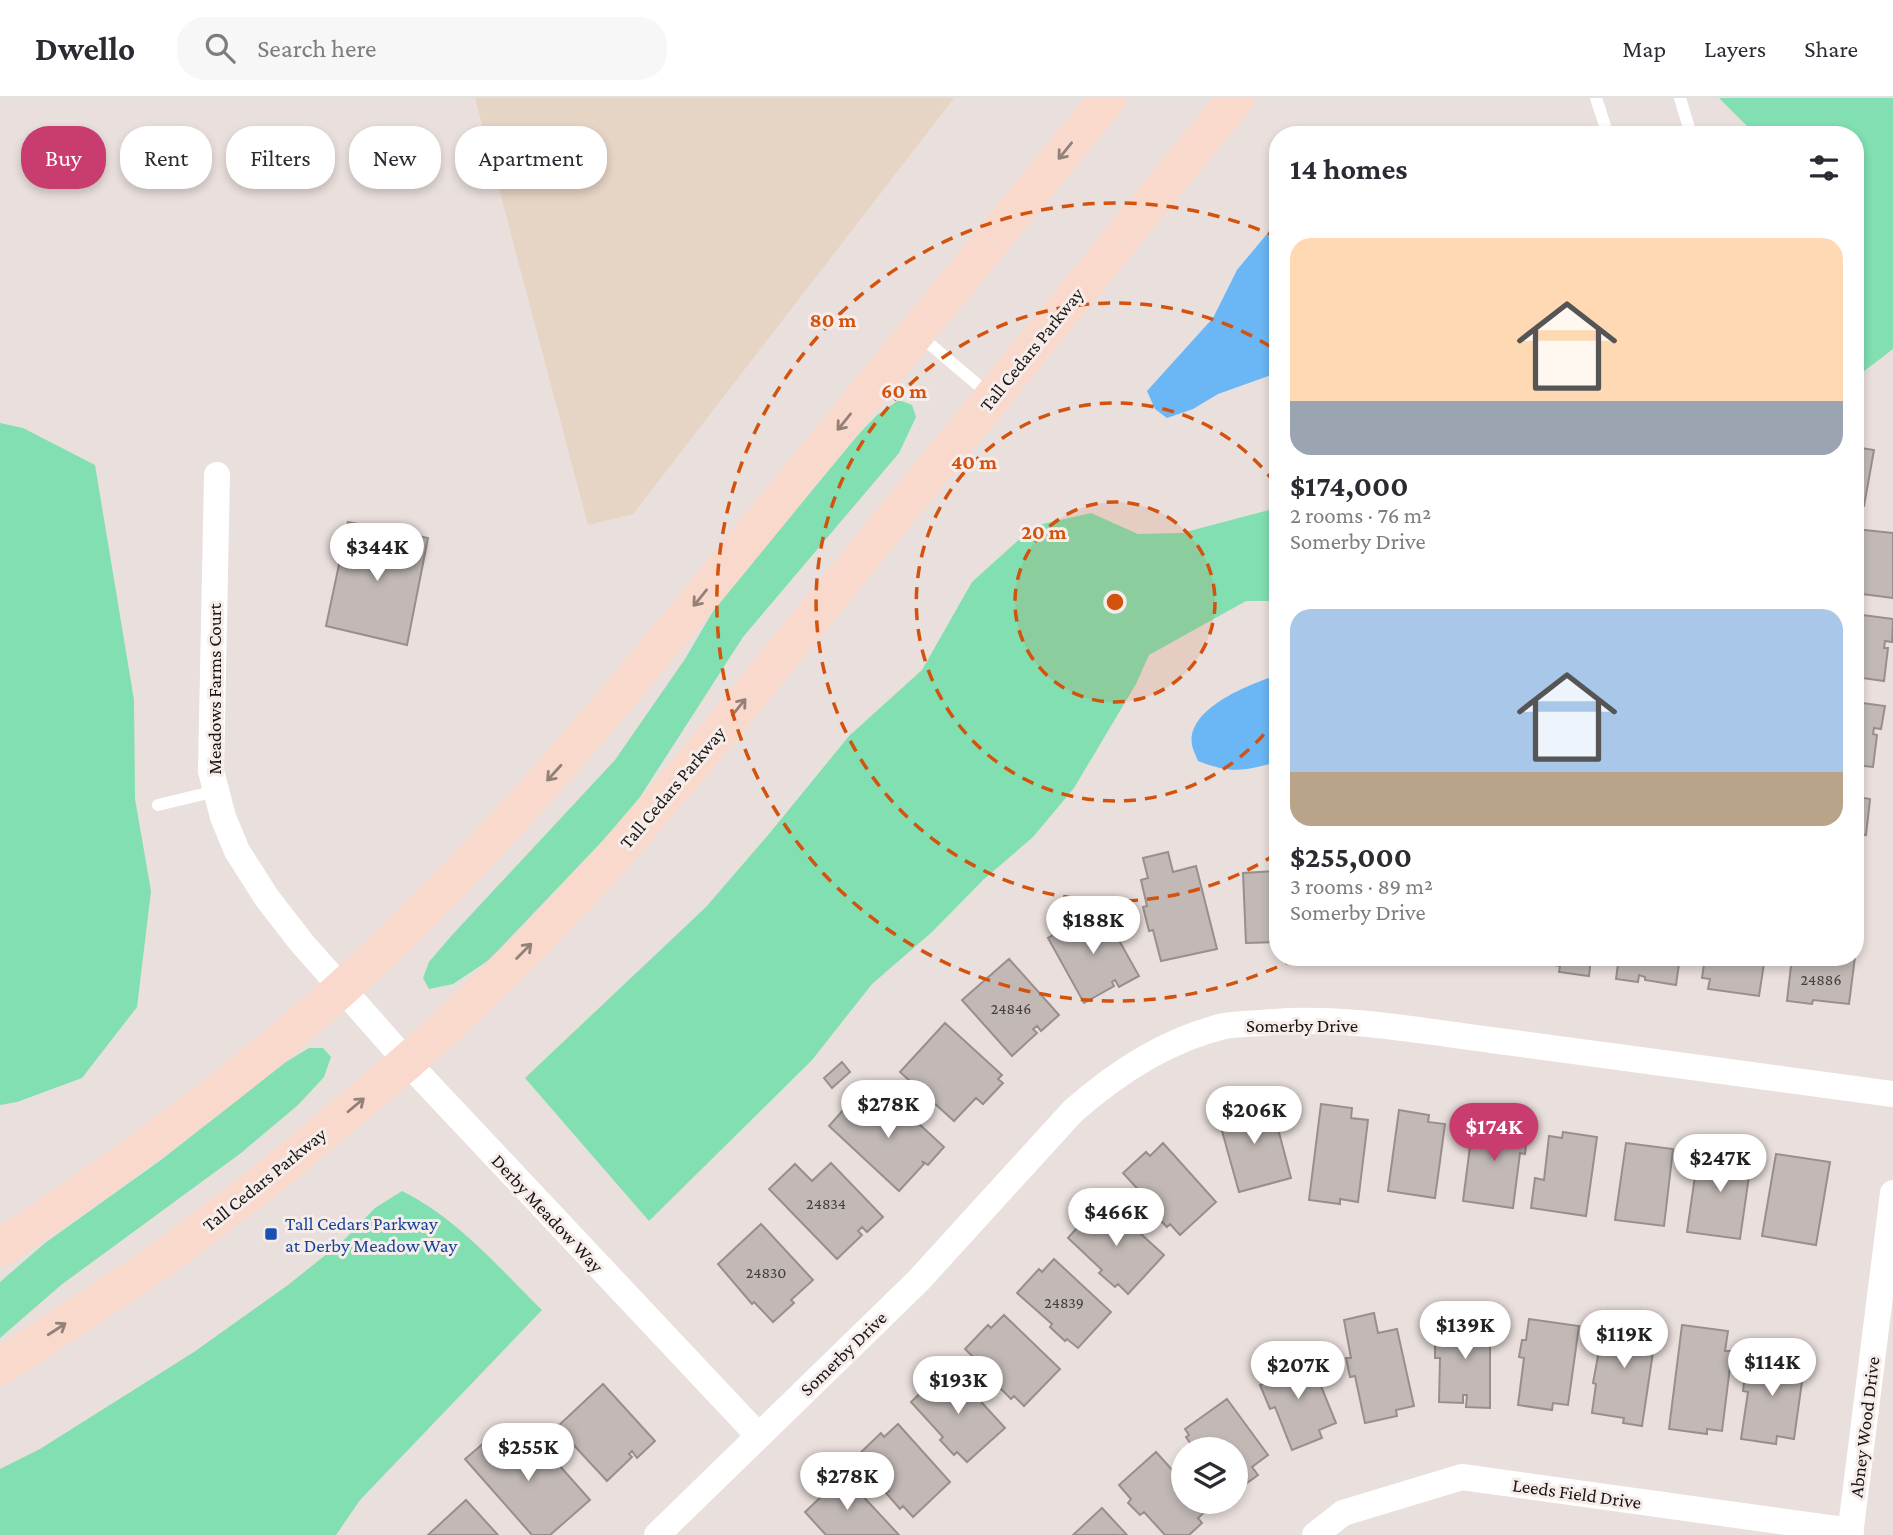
<!DOCTYPE html>
<html lang="en">
<head>
<meta charset="utf-8">
<style>
	body { margin:0; font-family:"Crimson Pro",serif; background:#f7f7f7; color:#2b2b33; height:100vh; display:flex; flex-direction:column; font-size:26px; white-space:nowrap }
	* { box-sizing:border-box; margin:0 }
	p { font-size:23px; color:#7c7c81 }
	.icon { flex:none; width:38px; height:38px; fill:none; stroke:currentColor; stroke-width:2; stroke-linecap:round; stroke-linejoin:round }
	.map { position:relative; flex:1; overflow:hidden }
	.side { position:absolute; left:1269px; top:28px; width:595px; height:840px; display:flex; flex-direction:column; background:#fff; border-radius:28px; box-shadow:0 4px 10px #0003 }
	.side>* { flex:none }
	.banner { position:absolute; left:21px; top:28px; width:665px; height:63px; display:flex; gap:14px }
	.buttons { position:absolute; left:1171px; top:1339px; display:grid; gap:14px }
	.buttons a { display:grid; place-items:center; width:77px; height:77px; border-radius:50%; background:#fff; box-shadow:0 4px 10px #0003; font-size:35px }
	.price { position:absolute; translate:-50% -60px; padding:0 16px; border-radius:24px; background:#fff; color:#222; font-size:23px; line-height:46px; filter:drop-shadow(0 2px 4px #0008) }
	.price::after { content:''; position:absolute; left:50%; top:42px; width:21px; height:16px; margin-left:-10px; background:inherit; clip-path:polygon(0 0,100% 0,50% 100%) }
	.price.selected { background:#c83c70; color:#fff }
	ul { padding:0; list-style:none }
	li { display:grid; align-content:center; gap:14px; height:371px; padding:0 21px }
	li span { display:grid; place-items:center; height:217px; border-radius:21px; color:#555 }
	li>.icon { margin-inline-start:auto }
	span .icon { width:126px; height:126px; fill:#fffc; stroke-width:1 }
	li b { font-size:30px }
	h2 { display:flex; justify-content:space-between; align-items:center; height:84px; padding:0 21px; font-size:30px }
	.pill { padding:0 24px; border-radius:28px; background:#fff; box-shadow:0 4px 10px #0003; font-size:24px; line-height:63px }
	.pill.selected { background:#c83c70; color:#fff }
	header { display:flex; align-items:center; gap:42px; box-sizing:border-box; height:98px; padding:0 35px; background:#fff; border-bottom:2px solid #e1e1e2 }
	header strong { font-size:33px }
	nav { display:flex; gap:38px; margin-inline-start:auto; font-size:24px }
	.search { width:490px; height:63px; background:#f7f7f7; display:flex; align-items:center; gap:18px; box-sizing:border-box; padding:0 24px; border-radius:28px; color:#7c7c81; font-size:26px }
	.map>svg:first-child { display:block }
</style>
</head>
<body>
<header>
<strong>Dwello</strong>
<div class="search"><svg class="icon" aria-label="search" viewBox="0 0 24 24"><circle cx="10" cy="10" r="6"/><path d="M15 15l6 6"/></svg>Search here</div>
<nav><a>Map</a><a>Layers</a><a>Share</a></nav>
</header>
<div class="map">
<svg width="1893" height="1437" viewBox="0 0 1893 1437">
	<rect width="100%" height="100%" fill="#e9dfdc"/>
	<!-- industrial -->
	<path fill="#e6d4c4" d="M 475,0 L 954,0 L 633,416 L 588,427 Z"/>
	<!-- green -->
	<path fill="#81dfb1" d="M 1719,0 L 1893,0 L 1893,251 L 1855,280 L 1855,37 L 1756,37 Z
		M 899,302 L 912,307 L 916,319 L 899,355 L 743,539 L 631,713 L 489,862 L 453,886 L 429,891 L 423,880 L 429,864 L 453,836 L 615,662 L 685,561 L 716,508 L 858,337 L 877,317 Z
		M 0,325 L 23,330 L 95,367 L 134,602 L 135,701 L 151,793 L 137,909 L 82,980 L 17,1004 L 0,1007 Z
		M 1277,410 L 1277,503 L 1246,503 L 1149,557 L 1136,586 L 1074,690 L 1033,739 L 983,782 L 932,834 L 872,886 L 812,962 L 649,1123 L 525,980 L 706,809 L 769,736 L 849,638 L 922,572 L 972,484 L 1034,428 L 1091,415 L 1138,436 L 1182,435 Z
		M 309,950 L 323,950 L 331,959 L 324,979 L 298,1007 L 241,1055 L 61,1187 L 0,1240 L 0,1184 L 45,1145 L 161,1062 L 286,964 Z
		M 402,1093 C 457,1120 499,1170 542,1212 L 360,1402 L 336,1437 L 0,1437 L 0,1371 L 40,1351 L 194,1254 L 288,1187 L 343,1143 L 375,1110 Z"/>
	<!-- water -->
	<path fill="#6bb6f4" d="M 1277,124 L 1277,275 L 1218,296 L 1193,311 L 1167,320 L 1155,311 L 1147,293 L 1213,220 L 1237,172 Z
		M 1277,577 L 1277,664 C 1244,673 1231,676 1198,663 C 1196,658 1193,652 1192,647 C 1186,610 1251,586 1277,577 Z"/>
	<!-- building -->
	<path fill="#c2b9b6" stroke="#988f8c" stroke-width="2" d="M 1855,349 L 1874,352 L 1864,408 L 1855,407 Z
		M 348,424 L 428,440 L 407,547 L 326,528 Z
		M 1855,431 L 1893,435 L 1893,500 L 1855,495 Z
		M 1855,516 L 1893,521 L 1892,544 L 1885,543 L 1884,550 L 1888,550 L 1884,583 L 1855,579 Z
		M 1855,604 L 1885,608 L 1881,631 L 1874,630 L 1873,636 L 1877,637 L 1873,669 L 1855,667 Z
		M 1855,694 L 1858,694 L 1858,699 L 1870,701 L 1866,737 L 1859,736 L 1857,753 Z
		M 1168,754 L 1173,774 L 1196,768 L 1217,851 L 1161,863 L 1153,832 L 1149,833 L 1143,809 L 1147,808 L 1141,782 L 1148,780 L 1143,760 Z
		M 1278,773 L 1278,844 L 1246,845 L 1243,775 Z
		M 1101,810 L 1139,878 L 1119,889 L 1115,882 L 1112,884 L 1114,888 L 1084,905 L 1048,840 Z
		M 1530,859 L 1591,859 L 1589,878 L 1559,874 L 1560,868 L 1530,863 Z
		M 1619,859 L 1680,859 L 1676,887 L 1645,882 L 1645,879 L 1639,877 L 1638,884 L 1616,881 Z
		M 1705,859 L 1765,859 L 1759,898 L 1708,891 L 1710,881 L 1702,880 Z
		M 1792,859 L 1855,859 L 1849,906 L 1813,902 L 1812,906 L 1787,903 Z
		M 1009,861 L 1059,917 L 1041,933 L 1037,928 L 1033,931 L 1037,935 L 1012,958 L 962,902 Z
		M 945,925 L 1002,977 L 998,981 L 1003,985 L 983,1006 L 976,1000 L 954,1023 L 900,974 Z
		M 842,964 L 850,974 L 832,990 L 824,980 Z
		M 889,998 L 944,1049 L 928,1067 L 922,1063 L 924,1066 L 899,1093 L 829,1028 L 852,1002 L 869,1018 Z
		M 1254,1005 L 1256,1012 L 1272,1008 L 1291,1080 L 1239,1094 L 1217,1015 Z
		M 1321,1006 L 1352,1010 L 1351,1020 L 1368,1022 L 1358,1104 L 1340,1101 L 1340,1106 L 1309,1102 Z
		M 1399,1012 L 1429,1017 L 1428,1024 L 1445,1026 L 1435,1100 L 1388,1093 Z
		M 1493,1023 L 1528,1028 L 1525,1056 L 1520,1055 L 1513,1110 L 1463,1103 L 1473,1025 L 1493,1028 Z
		M 1563,1034 L 1597,1039 L 1586,1118 L 1531,1110 L 1535,1080 L 1544,1082 L 1549,1038 L 1562,1040 Z
		M 1163,1045 L 1216,1104 L 1180,1137 L 1170,1126 L 1167,1129 L 1152,1114 L 1156,1111 L 1123,1075 L 1146,1054 L 1150,1058 Z
		M 1626,1045 L 1673,1051 L 1664,1128 L 1615,1122 Z
		M 1699,1050 L 1752,1057 L 1740,1141 L 1687,1134 Z
		M 1776,1056 L 1830,1064 L 1816,1147 L 1762,1138 Z
		M 831,1065 L 883,1119 L 867,1134 L 862,1129 L 858,1133 L 862,1137 L 837,1161 L 769,1091 L 795,1066 L 812,1083 Z
		M 1106,1104 L 1164,1157 L 1128,1196 L 1118,1186 L 1115,1189 L 1099,1175 L 1102,1172 L 1068,1140 L 1091,1114 L 1094,1118 Z
		M 761,1126 L 813,1182 L 791,1202 L 794,1205 L 773,1224 L 754,1204 L 752,1206 L 718,1166 Z
		M 1054,1161 L 1111,1214 L 1078,1250 L 1067,1241 L 1065,1243 L 1050,1229 L 1052,1226 L 1017,1195 L 1039,1171 L 1042,1174 Z
		M 1374,1215 L 1378,1235 L 1397,1231 L 1414,1308 L 1396,1312 L 1397,1318 L 1365,1325 L 1355,1278 L 1350,1279 L 1346,1260 L 1351,1260 L 1344,1222 Z
		M 1004,1217 L 1060,1271 L 1024,1308 L 1014,1298 L 1011,1301 L 996,1286 L 999,1284 L 965,1251 L 988,1227 L 991,1230 Z
		M 1440,1220 L 1490,1220 L 1490,1310 L 1466,1309 L 1467,1297 L 1463,1297 L 1463,1305 L 1439,1304 L 1440,1260 L 1435,1260 L 1435,1239 L 1440,1239 Z
		M 1605,1220 L 1657,1227 L 1642,1328 L 1623,1325 L 1624,1320 L 1592,1315 L 1596,1286 L 1593,1285 Z
		M 1529,1221 L 1579,1228 L 1568,1307 L 1553,1305 L 1552,1312 L 1518,1307 L 1524,1260 L 1519,1259 L 1522,1242 L 1526,1242 Z
		M 1682,1227 L 1728,1233 L 1725,1253 L 1732,1253 L 1722,1333 L 1707,1331 L 1707,1336 L 1669,1331 Z
		M 1308,1256 L 1336,1325 L 1319,1332 L 1322,1340 L 1292,1352 L 1275,1309 L 1270,1311 L 1260,1287 L 1265,1285 L 1261,1275 Z
		M 1753,1256 L 1805,1262 L 1794,1341 L 1777,1338 L 1776,1346 L 1741,1341 L 1748,1294 L 1743,1293 L 1745,1276 L 1750,1276 Z
		M 952,1272 L 1005,1330 L 967,1364 L 957,1354 L 954,1357 L 940,1342 L 943,1339 L 911,1304 L 935,1281 L 939,1285 Z
		M 603,1286 L 655,1343 L 637,1360 L 632,1353 L 629,1356 L 632,1359 L 607,1383 L 557,1329 Z
		M 1227,1301 L 1268,1357 L 1252,1369 L 1258,1377 L 1236,1393 L 1236,1351 L 1194,1351 L 1186,1339 L 1189,1337 L 1185,1331 Z
		M 898,1326 L 950,1384 L 913,1419 L 903,1408 L 900,1411 L 886,1395 L 889,1393 L 857,1358 L 881,1335 L 884,1339 Z
		M 520,1330 L 548,1362 L 552,1359 L 590,1402 L 550,1437 L 532,1437 L 465,1361 L 492,1338 L 501,1348 Z
		M 1156,1354 L 1183,1384 L 1183,1404 L 1201,1404 L 1208,1411 L 1198,1420 L 1202,1425 L 1189,1437 L 1165,1437 L 1144,1414 L 1140,1417 L 1128,1405 L 1131,1401 L 1119,1387 Z
		M 837,1376 L 845,1383 L 847,1381 L 899,1437 L 826,1437 L 805,1414 L 824,1396 L 820,1392 Z
		M 466,1402 L 498,1437 L 428,1437 Z
		M 1102,1410 L 1127,1437 L 1073,1437 Z"/>
	<g fill="none" stroke-linecap="round" stroke-linejoin="round">
		<!-- service -->
		<path stroke="#fff" stroke-width="12" d="M 1596,0 L 1608,37
			M 1680,0 L 1691,37
			M 919,237 L 991,298
			M 158,707 L 216,693"/>
		<!-- minor -->
		<path stroke="#fff" stroke-width="26" d="M 217,377 L 211,673 L 223,719 L 237,753 L 267,800 L 301,844 L 407,964 L 758,1337
			M 657,1437 L 918,1183 L 1073,1013 C 1117,974 1166,942 1224,928 C 1236,926 1249,926 1261,925 C 1340,917 1420,933 1499,943 C 1630,961 1762,978 1893,996
			M 1315,1437 L 1343,1415 L 1462,1379 L 1851,1433
			M 1850,1437 L 1893,1095"/>
		<!-- secondary -->
		<path stroke="#f8d9cb" stroke-width="37" d="M 0,1150 C 119,1071 234,987 340,892 C 490,757 618,600 746,444 C 866,296 987,148 1108,0
			M 0,1269 L 161,1162 L 264,1084 L 407,964 L 464,912 L 535,842 L 607,766 L 698,660 L 1236,0"/>
	</g>
	<!-- one-way arrows -->
	<defs><path id="oneway-shaft" d="M-6 0H5M1.5-3L5.5 0L1.5 3" fill="none" stroke-width="1.6" stroke-linecap="round" stroke-linejoin="round" transform="scale(1.75)"/></defs>
	<g stroke="#938179">
		<use href="#oneway-shaft" transform="translate(1065 53) rotate(129)"/>
		<use href="#oneway-shaft" transform="translate(844 324) rotate(129)"/>
		<use href="#oneway-shaft" transform="translate(700 500) rotate(129)"/>
		<use href="#oneway-shaft" transform="translate(739 609) rotate(-51)"/>
		<use href="#oneway-shaft" transform="translate(554 675) rotate(132)"/>
		<use href="#oneway-shaft" transform="translate(524 853) rotate(-45)"/>
		<use href="#oneway-shaft" transform="translate(356 1007) rotate(-40)"/>
		<use href="#oneway-shaft" transform="translate(57 1231) rotate(-33)"/>
	</g>
	<!-- distance rings -->
	<circle cx="1115" cy="504" r="100" fill="#d3520d" fill-opacity=".12"/>
	<g fill="none" stroke="#d3520d" stroke-width="3.5" stroke-dasharray="12 9">
		<circle cx="1115" cy="504" r="100"/>
		<path d="M1277 620A199 199 0 1 1 1277 388"/>
		<path d="M1276 756A299 299 0 1 1 1276 252"/>
		<path d="M1296 860A399 399 0 1 1 1277 139"/>
	</g>
	<!-- markers -->
	<rect fill="#1a4fb4" stroke="#f6ece9" stroke-width="2.5" x="264" y="1129" width="14" height="14" rx="3.5"/>
	<g text-anchor="middle" stroke-width="6" stroke-linejoin="round" paint-order="stroke">
		<!-- number labels -->
		<g font-size="16" fill="#423e3c">
			<text x="1821" y="887">24886</text>
			<text x="1011" y="916">24846</text>
			<text x="826" y="1111">24834</text>
			<text x="766" y="1180">24830</text>
			<text x="1064" y="1210">24839</text>
		</g>
		<!-- street labels -->
		<g font-size="19" fill="#181514" stroke="#f6ece9">
			<text transform="translate(1031 251) rotate(-51)" y="7">Tall Cedars Parkway</text>
			<text transform="translate(214 591) rotate(-90)" y="7">Meadows Farms Court</text>
			<text transform="translate(672 689) rotate(-50)" y="7">Tall Cedars Parkway</text>
			<text x="1302" y="934">Somerby Drive</text>
			<text transform="translate(264 1081) rotate(-39)" y="7">Tall Cedars Parkway</text>
			<text transform="translate(548 1115) rotate(47)" y="7">Derby Meadow Way</text>
			<text transform="translate(843 1255) rotate(-44)" y="7">Somerby Drive</text>
			<text transform="translate(1864 1329) rotate(-83)" y="7">Abney Wood Drive</text>
			<text transform="translate(1577 1395) rotate(8)" y="7">Leeds Field Drive</text>
		</g>
		<!-- transit labels -->
		<g font-size="19" fill="#164399" stroke="#f6ece9" text-anchor="start">
			<text x="285" y="1132">Tall Cedars Parkway<tspan x="285" dy="22">at Derby Meadow Way</tspan></text>
		</g>
	</g>
	<circle cx="1115" cy="504" r="10" fill="#d3520d" stroke="#f6ece9" stroke-width="3.5"/>
	<g font-size="21" text-anchor="middle" font-weight="bold" fill="#d3520d" stroke="#f6ece9" stroke-width="6" stroke-linejoin="round" paint-order="stroke">
		<text x="833" y="229">80 m</text>
		<text x="904" y="300">60 m</text>
		<text x="974" y="371">40 m</text>
		<text x="1044" y="441">20 m</text>
	</g>
</svg>
<div class="buttons">
<a><svg class="icon" aria-label="layers" viewBox="0 0 24 24"><path d="M12 4l9 5-9 5-9-5zM3 14l9 5 9-5"/></svg></a>
</div>
<b class="price" style="left:377px;top:485px">$344K</b>
<b class="price" style="left:1093px;top:858px">$188K</b>
<b class="price" style="left:888px;top:1042px">$278K</b>
<b class="price" style="left:1254px;top:1048px">$206K</b>
<b class="price selected" style="left:1494px;top:1065px">$174K</b>
<b class="price" style="left:1720px;top:1096px">$247K</b>
<b class="price" style="left:1116px;top:1150px">$466K</b>
<b class="price" style="left:1465px;top:1263px">$139K</b>
<b class="price" style="left:1624px;top:1272px">$119K</b>
<b class="price" style="left:1772px;top:1300px">$114K</b>
<b class="price" style="left:1298px;top:1303px">$207K</b>
<b class="price" style="left:958px;top:1318px">$193K</b>
<b class="price" style="left:528px;top:1385px">$255K</b>
<b class="price" style="left:847px;top:1414px">$278K</b>
<div class="banner">
<a class="pill selected">Buy</a>
<a class="pill">Rent</a>
<a class="pill">Filters</a>
<a class="pill">New</a>
<a class="pill">Apartment</a>
</div>
<section class="side">
<h2>14 homes<svg class="icon" aria-label="filters" viewBox="0 0 24 24"><path d="M4 7h16M4 17h16"/><circle cx="9" cy="7" r="2"/><circle cx="15" cy="17" r="2"/></svg></h2>
<ul>
<li><span style="background:linear-gradient(#ffd9b3 75%,#9aa5b1 0)"><svg class="icon" aria-label="home" viewBox="0 0 24 24"><path d="M3 11l9-7 9 7M6 9v11h12V9"/></svg></span><div><b>$174,000</b><p>2 rooms · 76 m²</p><p>Somerby Drive</p></div></li>
<li><span style="background:linear-gradient(#a9c7e8 75%,#b9a48a 0)"><svg class="icon" aria-label="home" viewBox="0 0 24 24"><path d="M3 11l9-7 9 7M6 9v11h12V9"/></svg></span><div><b>$255,000</b><p>3 rooms · 89 m²</p><p>Somerby Drive</p></div></li>
</ul>
</section>
</div>
</body>
</html>
